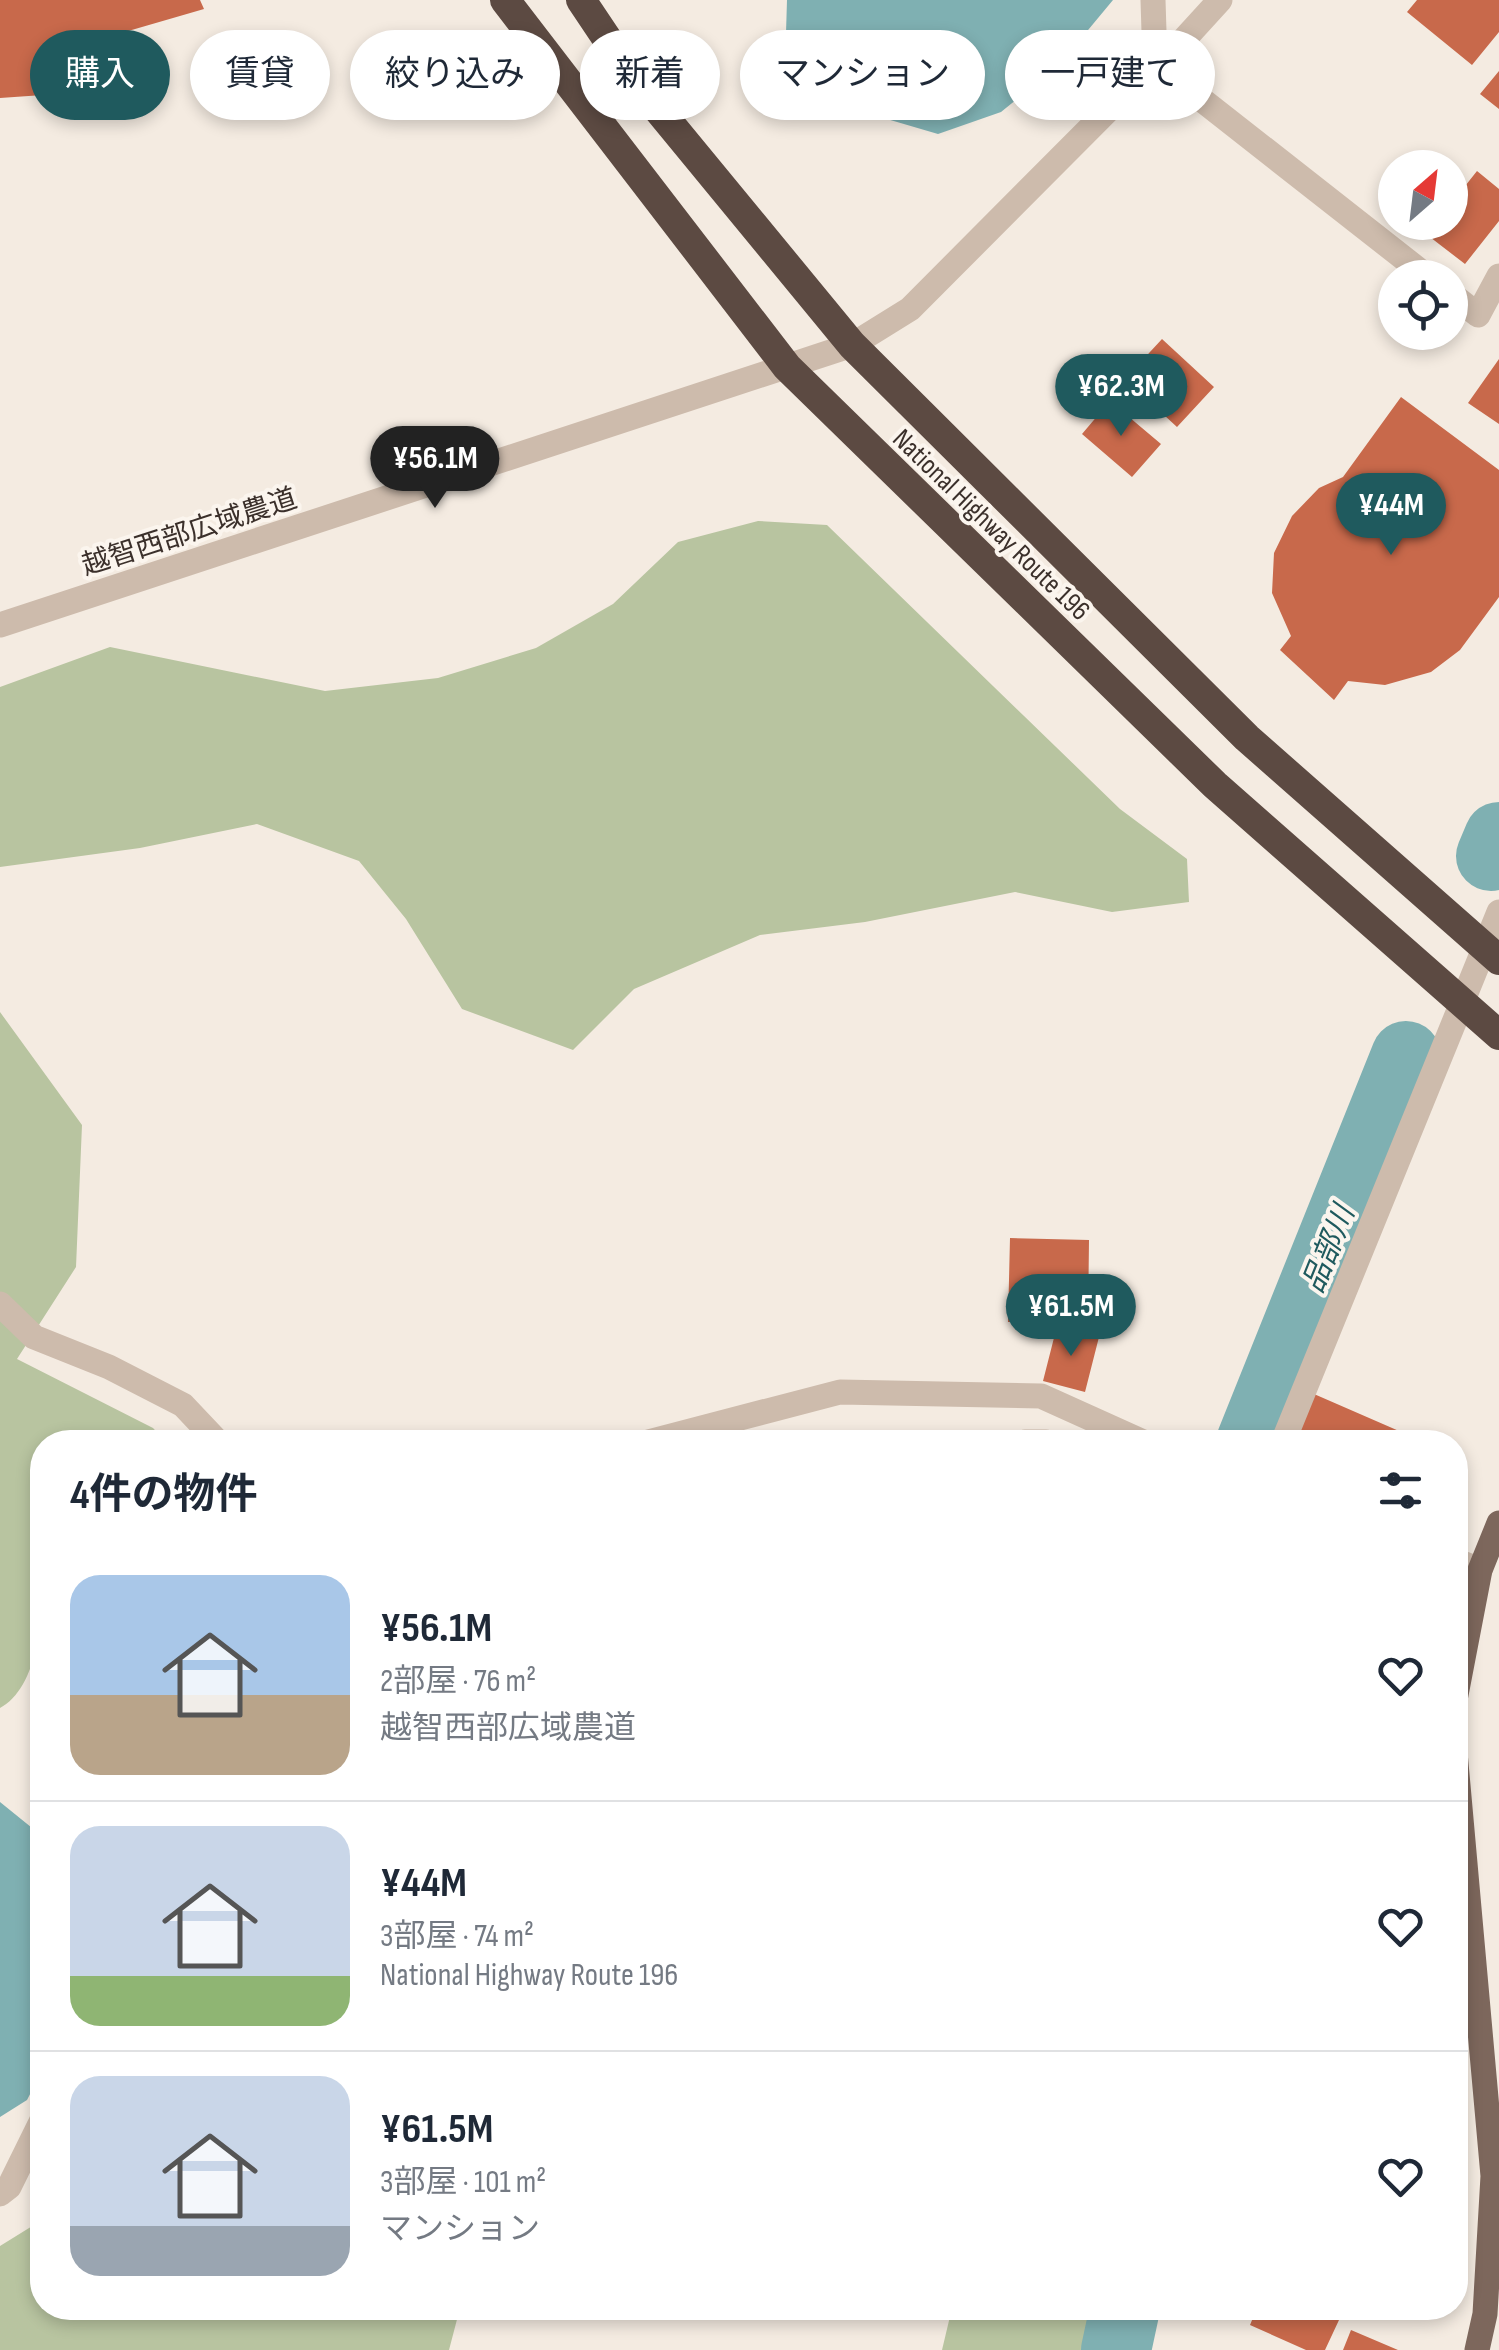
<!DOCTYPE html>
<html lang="ja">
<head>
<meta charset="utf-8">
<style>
	body { margin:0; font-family:"Sofia Sans Condensed","Noto Sans JP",sans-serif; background:#f2f2f3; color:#1f2937; height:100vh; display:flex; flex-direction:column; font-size:38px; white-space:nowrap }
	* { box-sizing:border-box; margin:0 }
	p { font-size:32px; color:#747a83 }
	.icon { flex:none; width:55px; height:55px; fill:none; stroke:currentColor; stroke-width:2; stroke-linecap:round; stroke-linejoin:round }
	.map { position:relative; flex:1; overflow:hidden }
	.drawer { position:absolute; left:30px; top:1430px; width:1438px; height:890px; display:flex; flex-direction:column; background:#fff; border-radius:40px; box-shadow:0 5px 15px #0003 }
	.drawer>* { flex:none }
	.top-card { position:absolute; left:30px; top:30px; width:1440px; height:90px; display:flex; gap:20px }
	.needle { width:65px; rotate:28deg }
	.controls { position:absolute; left:1378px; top:150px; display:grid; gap:20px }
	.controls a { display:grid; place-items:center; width:90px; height:90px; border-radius:50%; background:#fff; box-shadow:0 5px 15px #0003; font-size:50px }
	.price { position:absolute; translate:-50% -85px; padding:0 22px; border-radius:35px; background:#1f5a5e; color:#fff; font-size:32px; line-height:65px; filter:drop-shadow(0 2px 5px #0008) }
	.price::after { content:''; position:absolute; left:50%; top:60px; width:30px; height:22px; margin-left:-15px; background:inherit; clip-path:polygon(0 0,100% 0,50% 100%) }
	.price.on { background:#222; color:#fff }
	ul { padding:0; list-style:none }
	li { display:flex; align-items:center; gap:30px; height:250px; padding:0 40px }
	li+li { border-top:2px solid #e0e1e3 }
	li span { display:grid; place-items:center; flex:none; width:280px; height:200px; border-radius:30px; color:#555 }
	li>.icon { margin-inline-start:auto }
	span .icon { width:120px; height:120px; fill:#fffc; stroke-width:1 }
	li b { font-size:42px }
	h2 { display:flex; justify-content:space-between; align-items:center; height:120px; padding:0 40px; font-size:42px }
	.pill { padding:0 35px; border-radius:45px; background:#fff; box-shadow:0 5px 15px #0003; font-size:35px; line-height:90px }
	.pill.on { background:#1f5a5e; color:#fff }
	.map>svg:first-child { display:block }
</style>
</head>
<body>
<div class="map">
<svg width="1499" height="2350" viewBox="0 0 1499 2350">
	<rect width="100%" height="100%" fill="#f4ebe1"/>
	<!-- green -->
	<path fill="#b8c4a0" d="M 758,521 L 827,525 L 1120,809 L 1187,859 L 1189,902 L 1112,912 L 1015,892 L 865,922 L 760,935 L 634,989 L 573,1050 L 462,1009 L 406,919 L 359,861 L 257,824 L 140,848 L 0,867 L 0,687 L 110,647 L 325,691 L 438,678 L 536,648 L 613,604 L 678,542 Z
		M 0,1012 L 82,1125 L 76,1267 L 17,1359 L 153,1428 L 166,1442 L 42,1442 C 42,1506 62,1675 0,1708 Z
		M 42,2220 L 42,2308 L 460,2308 L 449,2350 L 0,2350 L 0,2246 Z
		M 952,2308 L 1101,2308 L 1093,2350 L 942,2350 Z"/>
	<!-- water -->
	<path fill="#7fb0b2" d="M 787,0 L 1113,0 L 1059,65 L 1001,112 L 938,134 L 863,112 L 786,33 Z
		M 0,1802 L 42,1836 L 42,2071 L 27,2100 L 0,2117 Z"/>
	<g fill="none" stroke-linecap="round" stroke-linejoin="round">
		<!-- river -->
		<path stroke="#7fb0b2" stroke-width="70" d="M 1491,856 L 1499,837
			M 1251,1442 L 1406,1056
			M 1116,2350 L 1125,2308"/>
	</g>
	<!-- building -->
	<path fill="#c8694b" d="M 0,0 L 200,0 L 204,9 L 80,45 L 86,92 L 0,98 Z
		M 1417,0 L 1499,0 L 1499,32 L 1472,65 L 1407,12 Z
		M 1499,71 L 1499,109 L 1480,94 Z
		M 1477,171 L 1499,189 L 1499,221 L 1465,264 L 1426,234 L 1436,222 L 1450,222 L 1450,205 Z
		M 1162,339 L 1214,387 L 1177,427 L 1125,379 Z
		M 1499,359 L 1499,424 L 1468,403 Z
		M 1401,397 L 1499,470 L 1499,597 L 1460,650 L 1431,672 L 1385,685 L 1348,681 L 1334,700 L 1280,650 L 1291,636 L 1272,593 L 1274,553 L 1292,516 L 1319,488 L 1343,477 Z
		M 1110,401 L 1161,444 L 1132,477 L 1082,434 Z
		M 1010,1238 L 1089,1240 L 1088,1323 L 1008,1322 Z
		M 1057,1326 L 1099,1337 L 1085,1392 L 1043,1381 Z
		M 1314,1394 L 1399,1431 L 1394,1442 L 1293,1442 Z
		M 1257,2308 L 1310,2308 L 1339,2320 L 1325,2350 L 1306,2350 L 1250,2325 Z
		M 1351,2330 L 1398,2350 L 1343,2350 Z"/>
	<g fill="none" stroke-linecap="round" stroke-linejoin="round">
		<!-- minor -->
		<path stroke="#cdbbac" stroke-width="25" d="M 1155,63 L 1429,278
			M 1158,68 L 1220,0
			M 1450,293 L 1478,315 L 1499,276
			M 0,625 L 852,345 L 910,309 L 1155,63 L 1153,0
			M 0,1304 L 34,1337 L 109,1367 L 183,1405 L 218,1442
			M 648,1442 L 840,1392 L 1041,1396 L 1143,1442
			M 1025,1442 L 1046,1442
			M 1283,1442 L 1499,912
			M 1455,1560 L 1480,1570
			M 0,2194 L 9,2187 L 42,2120"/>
		<!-- major -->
		<path stroke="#7d675c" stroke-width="25" d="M 1455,1700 L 1480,1570 L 1499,1523
			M 1455,1752 L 1493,2176 L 1485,2314 L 1477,2350"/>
		<!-- highway -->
		<path stroke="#5c4a42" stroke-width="30" d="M 505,0 L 787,367 L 1215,785 L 1499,1035
			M 581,0 L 638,85 L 852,345 L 1247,738 L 1499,960"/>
	</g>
	<g text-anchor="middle" stroke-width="8" stroke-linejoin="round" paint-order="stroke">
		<!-- street labels -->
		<g font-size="28" fill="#3b302b" stroke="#fbf5ee">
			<text transform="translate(992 524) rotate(44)" y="10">National Highway Route 196</text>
			<text transform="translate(189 531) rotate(-18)" y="10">越智西部広域農道</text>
		</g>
		<!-- water labels -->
		<g font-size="30" font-style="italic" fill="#1f5a5e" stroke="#fbf5ee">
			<text transform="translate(1328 1249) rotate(-68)" y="10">品部川</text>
		</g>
	</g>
</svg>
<div class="controls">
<a><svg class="needle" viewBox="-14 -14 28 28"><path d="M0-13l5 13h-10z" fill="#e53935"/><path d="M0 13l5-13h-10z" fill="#747a83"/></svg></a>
<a><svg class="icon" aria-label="locate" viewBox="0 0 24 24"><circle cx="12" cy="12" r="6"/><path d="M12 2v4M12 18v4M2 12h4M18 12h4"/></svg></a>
</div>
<b class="price" style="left:1121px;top:439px">¥62.3M</b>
<b class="price on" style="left:435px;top:511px">¥56.1M</b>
<b class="price" style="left:1391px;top:558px">¥44M</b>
<b class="price" style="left:1071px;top:1359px">¥61.5M</b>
<div class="top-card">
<a class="pill on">購入</a>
<a class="pill">賃貸</a>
<a class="pill">絞り込み</a>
<a class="pill">新着</a>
<a class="pill">マンション</a>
<a class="pill">一戸建て</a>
</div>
<section class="drawer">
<h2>4件の物件<svg class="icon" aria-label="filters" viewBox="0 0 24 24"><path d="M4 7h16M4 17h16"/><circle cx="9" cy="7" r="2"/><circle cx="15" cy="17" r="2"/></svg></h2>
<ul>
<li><span style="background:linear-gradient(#a9c7e8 60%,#b9a48a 0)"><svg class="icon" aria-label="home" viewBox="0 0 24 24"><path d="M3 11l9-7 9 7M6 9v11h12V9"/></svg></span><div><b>¥56.1M</b><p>2部屋 · 76 m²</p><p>越智西部広域農道</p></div><svg class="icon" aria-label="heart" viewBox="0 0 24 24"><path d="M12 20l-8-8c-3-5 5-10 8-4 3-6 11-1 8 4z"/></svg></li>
<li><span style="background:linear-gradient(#c9d6e8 75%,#8fb573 0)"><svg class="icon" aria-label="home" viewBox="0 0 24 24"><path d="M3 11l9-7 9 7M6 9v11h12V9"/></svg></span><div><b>¥44M</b><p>3部屋 · 74 m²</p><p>National Highway Route 196</p></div><svg class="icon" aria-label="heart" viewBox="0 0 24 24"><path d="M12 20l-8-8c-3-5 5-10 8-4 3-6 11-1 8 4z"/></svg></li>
<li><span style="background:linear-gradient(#c9d6e8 75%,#9aa5b1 0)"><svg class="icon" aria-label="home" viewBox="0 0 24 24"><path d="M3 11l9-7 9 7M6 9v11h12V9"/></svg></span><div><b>¥61.5M</b><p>3部屋 · 101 m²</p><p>マンション</p></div><svg class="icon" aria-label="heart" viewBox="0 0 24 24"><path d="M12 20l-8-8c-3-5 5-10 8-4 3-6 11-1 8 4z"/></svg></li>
</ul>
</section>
</div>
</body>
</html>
